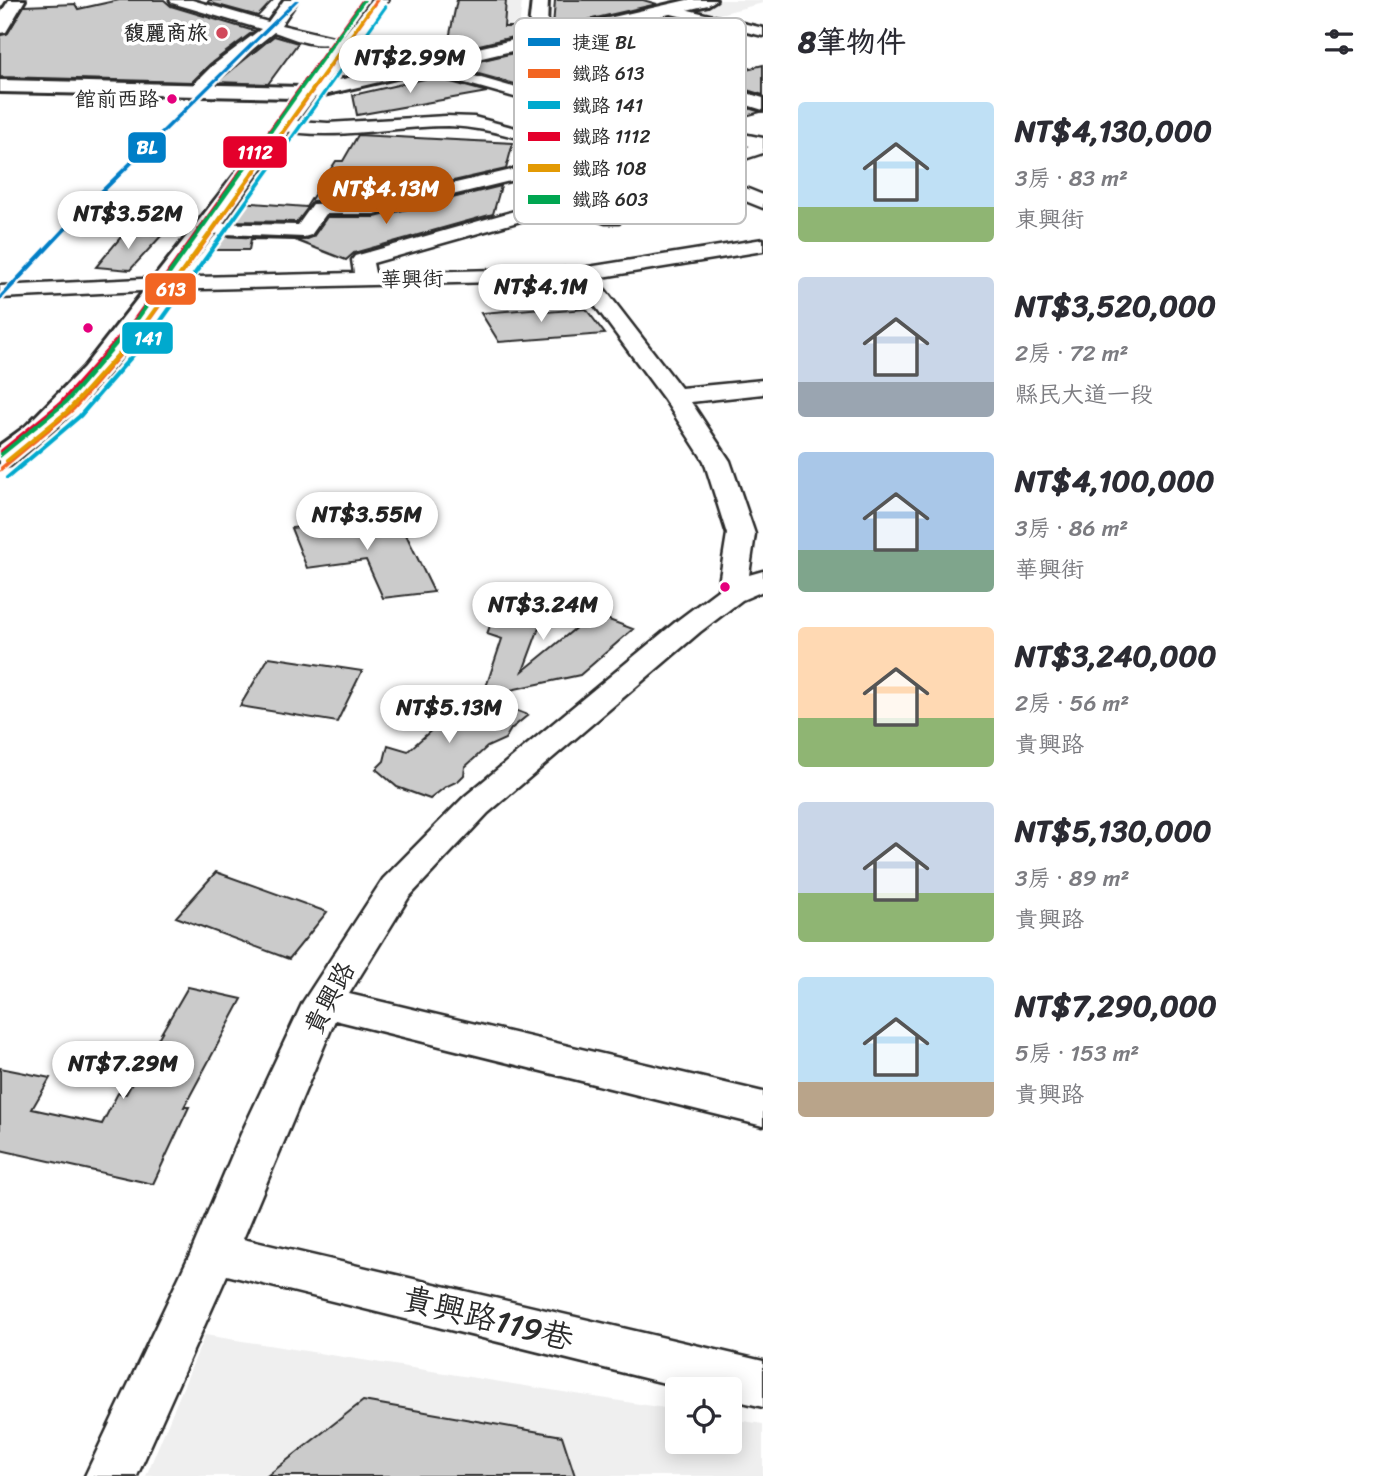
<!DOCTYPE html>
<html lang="zh-TW">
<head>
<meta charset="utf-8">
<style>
	body { margin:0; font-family:Sriracha,"LXGW WenKai TC",sans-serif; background:#f7f7f7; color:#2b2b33; height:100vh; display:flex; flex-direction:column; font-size:26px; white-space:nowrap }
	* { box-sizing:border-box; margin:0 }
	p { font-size:23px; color:#7c7c81 }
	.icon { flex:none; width:38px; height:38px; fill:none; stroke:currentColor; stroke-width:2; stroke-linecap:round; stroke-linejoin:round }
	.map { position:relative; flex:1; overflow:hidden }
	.details { display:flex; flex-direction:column; background:#fff; width:630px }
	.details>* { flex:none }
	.buttons { position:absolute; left:665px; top:1377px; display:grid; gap:14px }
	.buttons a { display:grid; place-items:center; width:77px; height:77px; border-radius:7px; background:#fff; box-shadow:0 4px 18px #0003; font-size:35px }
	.price { position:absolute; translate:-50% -60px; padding:0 16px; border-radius:24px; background:#fff; color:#222; font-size:23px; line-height:46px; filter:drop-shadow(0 2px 4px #0008) }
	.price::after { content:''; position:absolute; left:50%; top:42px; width:21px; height:16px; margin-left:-10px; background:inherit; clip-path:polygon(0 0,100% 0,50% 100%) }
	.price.active { background:#b45309; color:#fff }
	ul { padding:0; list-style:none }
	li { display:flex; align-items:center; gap:21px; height:175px; padding:0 35px }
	li span { display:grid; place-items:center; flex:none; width:196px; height:140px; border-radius:7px; color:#555 }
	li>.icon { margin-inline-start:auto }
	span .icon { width:84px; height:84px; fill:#fffc; stroke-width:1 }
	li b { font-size:30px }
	h2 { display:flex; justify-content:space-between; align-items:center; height:84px; padding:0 35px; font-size:30px }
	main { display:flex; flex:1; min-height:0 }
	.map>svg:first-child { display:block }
</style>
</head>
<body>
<main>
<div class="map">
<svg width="763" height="1476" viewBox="0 0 763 1476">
	<rect width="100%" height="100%" fill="#fff"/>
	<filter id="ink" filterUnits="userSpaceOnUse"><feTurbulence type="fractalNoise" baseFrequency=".0143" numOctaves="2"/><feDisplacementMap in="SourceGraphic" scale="14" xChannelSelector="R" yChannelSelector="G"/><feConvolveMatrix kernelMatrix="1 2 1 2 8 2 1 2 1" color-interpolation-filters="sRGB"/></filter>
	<g filter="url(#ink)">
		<!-- built -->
		<path fill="#efefef" d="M 455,0 L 522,0 L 519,31 L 503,41 L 416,62 L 380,52 L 449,34 Z
			M 717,0 L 763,0 L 763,3 L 708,17 L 680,9 Z
			M 553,59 L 571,76 L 518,90 L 478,79 Z
			M 205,1335 L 677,1410 L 677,1442 L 730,1442 L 730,1419 L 763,1424 L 763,1476 L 146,1476 Z"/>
		<!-- building -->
		<path fill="#cbcbcb" stroke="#2b2b2b" stroke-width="2" d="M 119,0 L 164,0 L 171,6 L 254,31 L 210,64 L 192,82 L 0,77 L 0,35 L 8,33 L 24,6 L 75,4 L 78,9 Z
			M 210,0 L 273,0 L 258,16 L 207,2 Z
			M 457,0 L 506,0 L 504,27 L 513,27 L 517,36 L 416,60 L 393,52 L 449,39 Z
			M 555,0 L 643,0 L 657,4 L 553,28 Z
			M 670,16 L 708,26 L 636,41 L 657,47 L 630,54 L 578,38 Z
			M 274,36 L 298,43 L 268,84 L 217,82 Z
			M 552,47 L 761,112 L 711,125 L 549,92 Z
			M 522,51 L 537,90 L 453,67 Z
			M 681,54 L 739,71 L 763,65 L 763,95 L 655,62 Z
			M 433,77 L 487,92 L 357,115 L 353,95 Z
			M 358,135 L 513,143 L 506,169 L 374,199 L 313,201 L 297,222 L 227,221 L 239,202 L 306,207 L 336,161 L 343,161 Z
			M 501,186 L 493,214 L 354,253 L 346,260 L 295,240 L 251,239 L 249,250 L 212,250 L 218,236 L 305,240 L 313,237 L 327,217 L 375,217 Z
			M 125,232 L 162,235 L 130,270 L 96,267 Z
			M 542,308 L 545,312 L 586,309 L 605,334 L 499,342 L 481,313 Z
			M 397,516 L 434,592 L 383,598 L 366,560 L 307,568 L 291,528 Z
			M 505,585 L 553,590 L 523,671 L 593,614 L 633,629 L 580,675 L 483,696 L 502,639 L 487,634 Z
			M 269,657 L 362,671 L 337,722 L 240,706 Z
			M 477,695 L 528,715 L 511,729 L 505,739 L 487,747 L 465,767 L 464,775 L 458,781 L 445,787 L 430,799 L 397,787 L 376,769 L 384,761 L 388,745 L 408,751 L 435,727 L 439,704 L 451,706 L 461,697 Z
			M 216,872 L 327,912 L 289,959 L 176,917 Z
			M 188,987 L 242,999 L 184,1107 L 189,1107 L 153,1184 L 0,1150 L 0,1068 L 50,1078 L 32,1109 L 102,1124 L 118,1093 L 126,1094 Z
			M 363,1401 L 562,1436 L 575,1476 L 267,1476 Z"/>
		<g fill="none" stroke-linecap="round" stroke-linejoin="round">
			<!-- street casing -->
			<g stroke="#2b2b2b" stroke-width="5">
				<path id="street" d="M 170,0 L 192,0 L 268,22 L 284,0 L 298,0 L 281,25 L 333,37 L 336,40 C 322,52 290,37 274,32 L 224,72 L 203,93 L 191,93 L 189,90 L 191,87 L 212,66 L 261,29 L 172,3 Z
					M 668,5 L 763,28 L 763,36 L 738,30 L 674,54 L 628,67 L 622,65 L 620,62 L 622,59 L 664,48 L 721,26 L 663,12 L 661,9 Z
					M 425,62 L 520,89 L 763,138 L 763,153 L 706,172 L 763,195 L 763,208 L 688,178 L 585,204 L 619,215 L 622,219 L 619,223 L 605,223 L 563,209 L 373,263 L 375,273 L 582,268 L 763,239 L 763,251 L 596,278 L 681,388 L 763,380 L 763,394 L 691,402 L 730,461 L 755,534 L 749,575 L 763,571 L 763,591 L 742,600 L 700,632 L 488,813 L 409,897 L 349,994 L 763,1092 L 763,1126 L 335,1020 L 243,1239 L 763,1361 L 763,1407 L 730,1399 L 730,1390 L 693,1390 L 227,1275 L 137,1476 L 85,1476 L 191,1252 L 241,1134 L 303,1002 L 383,879 L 464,797 L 678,620 L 718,590 L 727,534 L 704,461 L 664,399 L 576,280 L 161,290 L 0,298 L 0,286 L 161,278 L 354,273 L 352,260 L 355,256 L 557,199 L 666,172 L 601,159 L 374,214 L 326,214 L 311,235 L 304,237 L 198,233 L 195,229 L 198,225 L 205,223 L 298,225 L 313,204 L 374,202 L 580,154 C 537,145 492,127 448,126 C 392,126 331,142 276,129 L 273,125 L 282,120 L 328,123 L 446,116 L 474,117 L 538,134 L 687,166 L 750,146 L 518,98 L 419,70 L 417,67 L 419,64 Z"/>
			</g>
			<!-- secondary casing -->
			<g stroke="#2b2b2b" stroke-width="6">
				<path id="secondary" d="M 9,0 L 25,0 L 6,32 L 0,33 L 0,14 Z
					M 372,0 L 388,0 L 326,83 L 687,0 L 716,0 L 708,5 L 315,97 L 104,379 L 45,439 L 11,465 L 0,468 L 0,445 L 25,427 L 84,367 L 295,98 L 0,92 L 0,80 L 303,87 Z"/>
			</g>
			<!-- primary casing -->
			<g stroke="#2b2b2b" stroke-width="6">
				<path id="primary" d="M 532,0 L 548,0 L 547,27 L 552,33 L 763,98 L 763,110 L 540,41 L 529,28 Z"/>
			</g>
			<!-- street -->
			<use href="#street" fill="#fff" fill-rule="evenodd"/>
			<!-- secondary -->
			<use href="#secondary" fill="#fff" fill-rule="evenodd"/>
			<!-- primary -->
			<use href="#primary" fill="#fff" fill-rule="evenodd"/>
			<!-- rail-1 casing -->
			<g stroke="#fff" stroke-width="5">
				<path id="rail-1" d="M 375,0 L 379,0 L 147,326 L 75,410 L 0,472 L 0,467 L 71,408 L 143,324 Z"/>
			</g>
			<!-- rail-2 casing -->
			<g stroke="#fff" stroke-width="5">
				<path id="rail-2" d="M 385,5 L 388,6 L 155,333 L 82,417 L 9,479 L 5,479 L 5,477 L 78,415 L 151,331 Z"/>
			</g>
			<!-- rail-3 casing -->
			<g stroke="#fff" stroke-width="5">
				<path id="rail-3" d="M 361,0 L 365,0 L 136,322 L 63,404 L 0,455 L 0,450 L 59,402 L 132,320 Z"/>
			</g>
			<!-- rail-4 casing -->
			<g stroke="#fff" stroke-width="5">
				<path id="rail-4" d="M 371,5 L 374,6 L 144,329 L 70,412 L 9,462 L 5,462 L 5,460 L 66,410 L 140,327 Z"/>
			</g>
			<!-- rail-5 casing -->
			<g stroke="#fff" stroke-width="5">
				<path id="rail-5" d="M 362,0 L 366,0 L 139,320 L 68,403 L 0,458 L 0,453 L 64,401 L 135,318 Z"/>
			</g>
			<!-- rail-1 -->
			<use href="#rail-1" fill="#f26522" fill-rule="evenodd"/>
			<!-- rail-2 -->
			<use href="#rail-2" fill="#00a9ce" fill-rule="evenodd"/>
			<!-- rail-3 -->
			<use href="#rail-3" fill="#e4002b" fill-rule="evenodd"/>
			<!-- rail-4 -->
			<use href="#rail-4" fill="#e39a04" fill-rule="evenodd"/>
			<!-- rail-5 -->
			<use href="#rail-5" fill="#00a651" fill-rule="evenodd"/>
			<!-- metro-1 casing -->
			<g stroke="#fff" stroke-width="5">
				<path id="metro-1" d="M 295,0 L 299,0 L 79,217 L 2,299 L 0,300 L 0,295 L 75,215 Z"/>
			</g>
			<!-- metro-1 -->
			<use href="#metro-1" fill="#007ec7" fill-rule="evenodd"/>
		</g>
	</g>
	<!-- markers -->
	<circle fill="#d1495b" stroke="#fff" stroke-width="2.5" cx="222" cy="33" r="7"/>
	<g fill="#e5007d" stroke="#fff" stroke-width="2.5">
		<circle cx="172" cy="99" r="6"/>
		<circle cx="88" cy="328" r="6"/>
		<circle cx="725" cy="587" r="6"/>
	</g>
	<g text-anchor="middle" stroke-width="7" stroke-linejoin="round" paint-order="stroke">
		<!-- far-poi labels -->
		<g font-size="21" font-weight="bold" fill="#2b2b2b" stroke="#fff" text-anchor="end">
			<text x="208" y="40">馥麗商旅</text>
		</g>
		<!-- far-bus labels -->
		<g font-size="21" fill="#2b2b2b" stroke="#fff" text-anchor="end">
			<text x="159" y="106">館前西路</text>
		</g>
		<!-- far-street labels -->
		<g font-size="21" fill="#2b2b2b" stroke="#fff">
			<text transform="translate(412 279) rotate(-1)" y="7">華興街</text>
		</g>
		<!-- street labels -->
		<g font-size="26" fill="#2b2b2b" stroke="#fff">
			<text transform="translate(329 998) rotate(-62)" y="9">貴興路</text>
		</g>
		<!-- near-street labels -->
		<g font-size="32" fill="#2b2b2b" stroke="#fff">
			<text transform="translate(488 1318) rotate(14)" y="11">貴興路119巷</text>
		</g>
	</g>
	<!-- legend -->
	<rect x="514" y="18" width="232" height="206" rx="10" fill="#fff" stroke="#bfbfbf" stroke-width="2"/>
	<rect x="528" y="38" width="32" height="8" fill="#007ec7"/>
	<rect x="528" y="69" width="32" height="9" fill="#f26522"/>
	<rect x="528" y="101" width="32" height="8" fill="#00a9ce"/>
	<rect x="528" y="132" width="32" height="9" fill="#e4002b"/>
	<rect x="528" y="164" width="32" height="8" fill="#e39a04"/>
	<rect x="528" y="195" width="32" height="9" fill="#00a651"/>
	<g font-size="19" fill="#2b2b2b">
		<text x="572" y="49">捷運 BL</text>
		<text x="572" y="80">鐵路 613</text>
		<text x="572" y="112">鐵路 141</text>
		<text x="572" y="143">鐵路 1112</text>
		<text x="572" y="175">鐵路 108</text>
		<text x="572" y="206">鐵路 603</text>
	</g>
	<g stroke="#fff" stroke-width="2.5">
		<rect x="127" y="131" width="40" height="33" rx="7" fill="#007ec7"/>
		<rect x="222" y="135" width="66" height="34" rx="7" fill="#e4002b"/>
		<rect x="144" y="272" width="53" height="34" rx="7" fill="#f26522"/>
		<rect x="121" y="321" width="53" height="34" rx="7" fill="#00a9ce"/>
	</g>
	<g font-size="19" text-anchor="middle" font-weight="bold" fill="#fff">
		<text x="147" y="154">BL</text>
		<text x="255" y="159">1112</text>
		<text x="171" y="296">613</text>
		<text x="148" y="345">141</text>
	</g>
</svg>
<div class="buttons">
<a><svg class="icon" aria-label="locate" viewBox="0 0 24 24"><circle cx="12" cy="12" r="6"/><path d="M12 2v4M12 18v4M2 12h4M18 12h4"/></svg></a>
</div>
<b class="price" style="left:410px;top:95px">NT$2.99M</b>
<b class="price active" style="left:386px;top:226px">NT$4.13M</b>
<b class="price" style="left:128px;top:251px">NT$3.52M</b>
<b class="price" style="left:541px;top:324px">NT$4.1M</b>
<b class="price" style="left:367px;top:552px">NT$3.55M</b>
<b class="price" style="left:543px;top:642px">NT$3.24M</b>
<b class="price" style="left:449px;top:745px">NT$5.13M</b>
<b class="price" style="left:123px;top:1101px">NT$7.29M</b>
</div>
<section class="details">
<h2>8筆物件<svg class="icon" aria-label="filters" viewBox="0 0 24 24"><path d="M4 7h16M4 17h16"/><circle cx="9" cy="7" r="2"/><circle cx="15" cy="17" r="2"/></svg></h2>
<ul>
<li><span style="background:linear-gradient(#bfe0f5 75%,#8fb573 0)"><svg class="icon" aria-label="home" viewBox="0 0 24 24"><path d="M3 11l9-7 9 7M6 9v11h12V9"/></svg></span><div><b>NT$4,130,000</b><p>3房 · 83 m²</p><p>東興街</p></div></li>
<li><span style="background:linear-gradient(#c9d6e8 75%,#9aa5b1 0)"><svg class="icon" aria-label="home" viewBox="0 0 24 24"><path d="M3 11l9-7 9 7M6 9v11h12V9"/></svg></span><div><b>NT$3,520,000</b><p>2房 · 72 m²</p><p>縣民大道一段</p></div></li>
<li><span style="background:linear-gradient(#a9c7e8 70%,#7fa58c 0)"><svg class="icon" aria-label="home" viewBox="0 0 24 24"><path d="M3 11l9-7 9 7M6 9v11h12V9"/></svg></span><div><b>NT$4,100,000</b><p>3房 · 86 m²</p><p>華興街</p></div></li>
<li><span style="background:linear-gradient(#ffd9b3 65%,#8fb573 0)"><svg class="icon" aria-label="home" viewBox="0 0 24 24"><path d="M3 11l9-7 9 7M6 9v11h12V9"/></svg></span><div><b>NT$3,240,000</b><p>2房 · 56 m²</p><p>貴興路</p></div></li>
<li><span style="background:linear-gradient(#c9d6e8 65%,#8fb573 0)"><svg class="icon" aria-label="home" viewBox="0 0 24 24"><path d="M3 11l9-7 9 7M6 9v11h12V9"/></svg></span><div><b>NT$5,130,000</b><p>3房 · 89 m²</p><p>貴興路</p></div></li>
<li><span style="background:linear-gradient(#bfe0f5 75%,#b9a48a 0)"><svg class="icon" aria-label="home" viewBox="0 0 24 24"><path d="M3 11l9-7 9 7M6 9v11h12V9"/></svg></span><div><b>NT$7,290,000</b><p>5房 · 153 m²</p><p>貴興路</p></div></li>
</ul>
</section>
</main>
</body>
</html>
